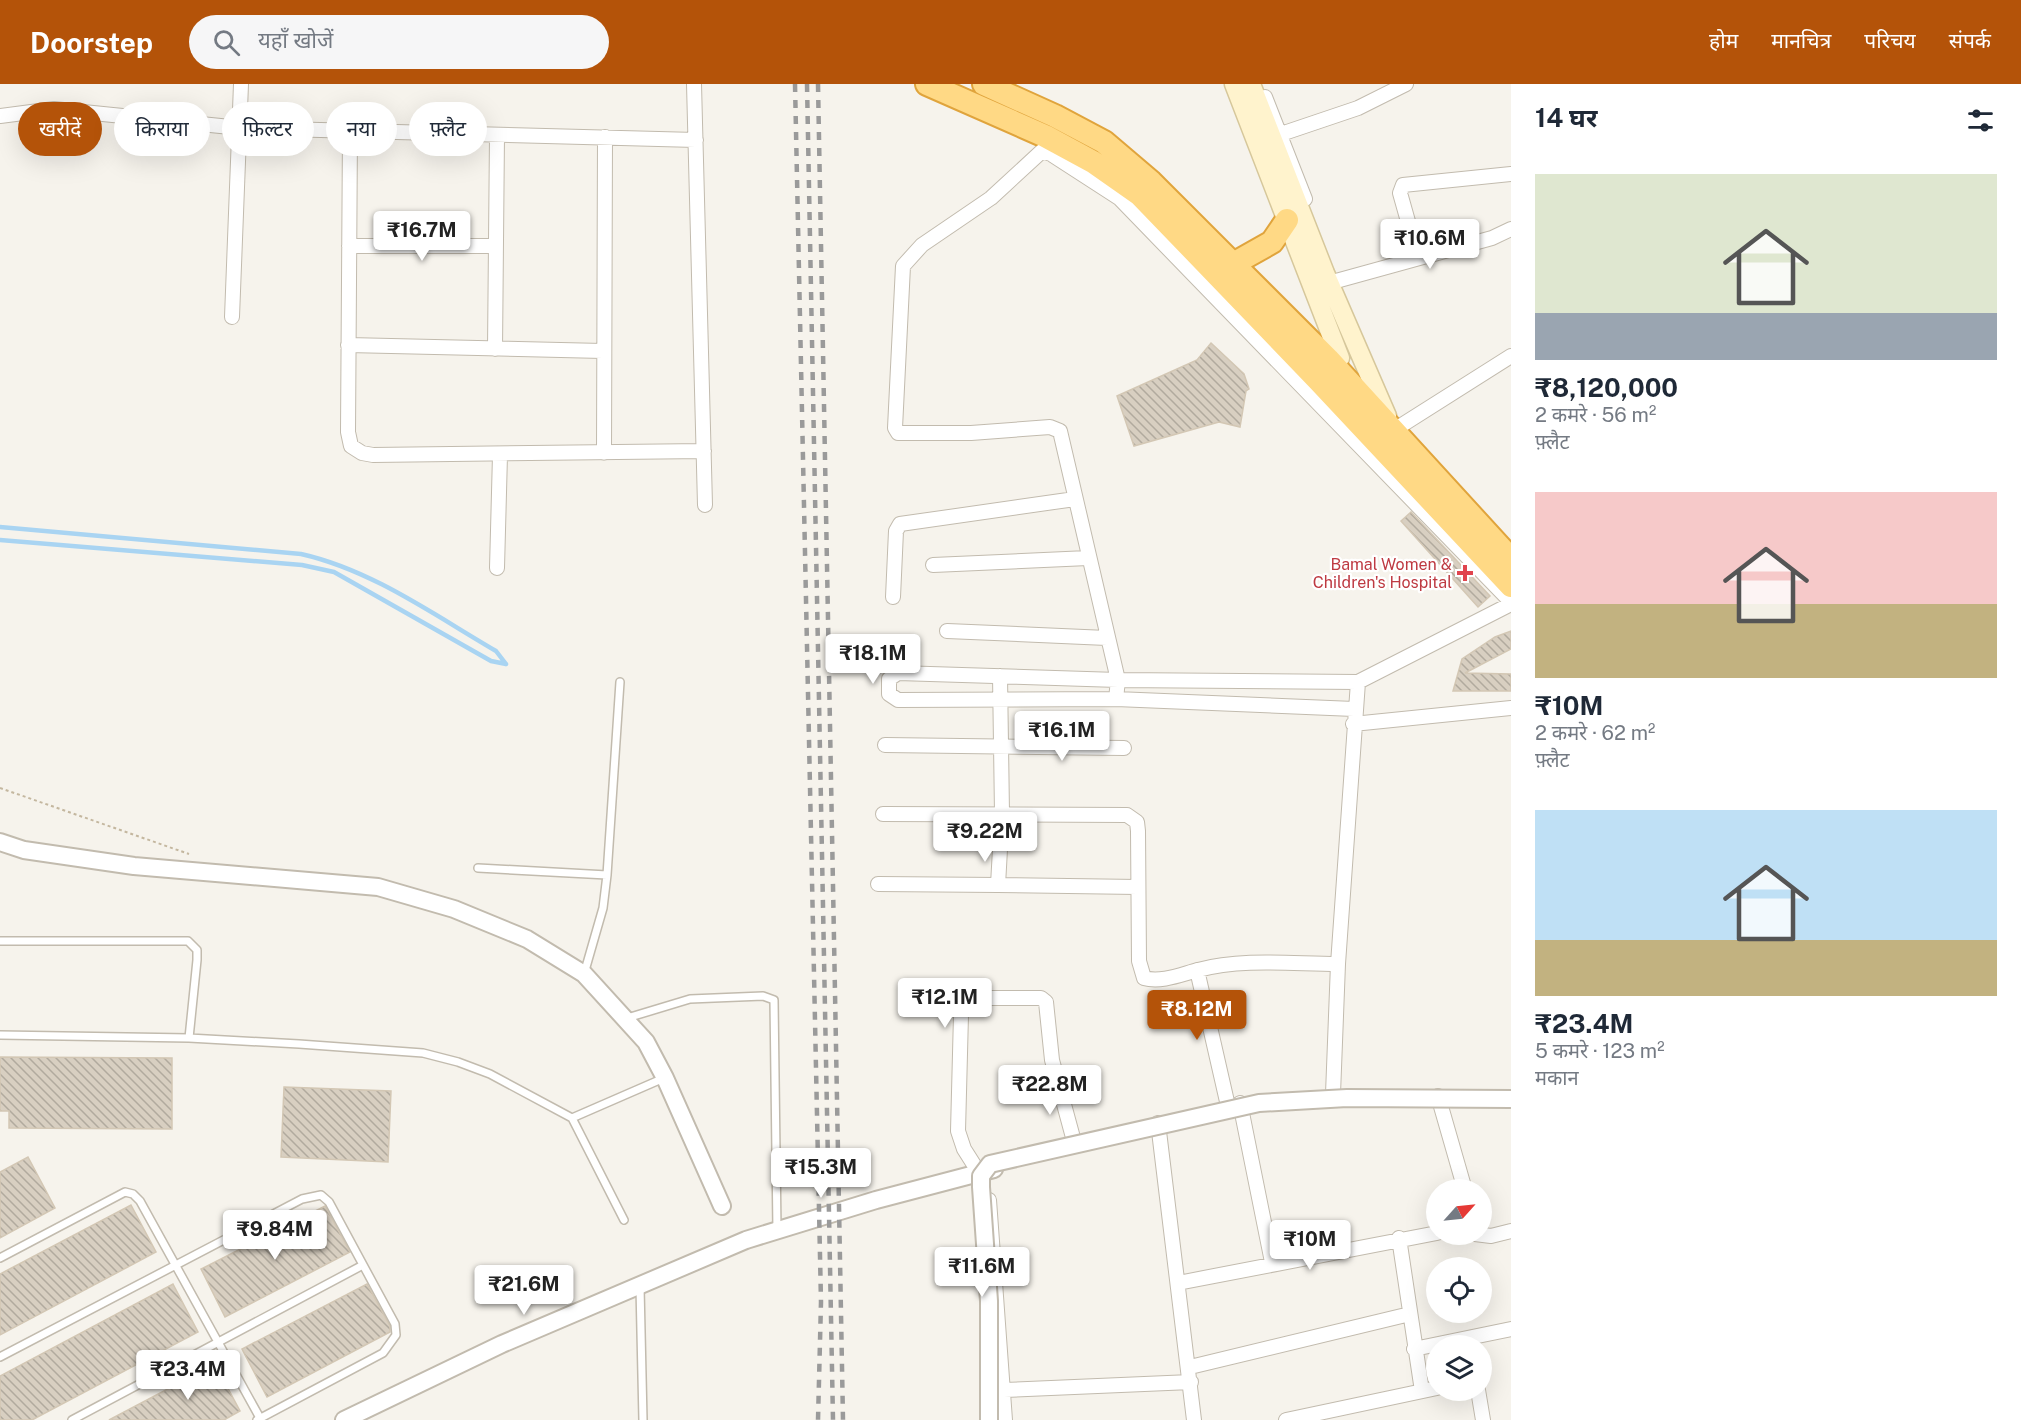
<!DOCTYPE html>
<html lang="hi">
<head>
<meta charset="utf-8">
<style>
	body { margin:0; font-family:"Public Sans","Noto Sans Devanagari",sans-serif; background:#f6f6f7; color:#1f2937; height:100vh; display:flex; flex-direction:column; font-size:22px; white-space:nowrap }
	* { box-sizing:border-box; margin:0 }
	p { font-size:20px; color:#747a83 }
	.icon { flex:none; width:33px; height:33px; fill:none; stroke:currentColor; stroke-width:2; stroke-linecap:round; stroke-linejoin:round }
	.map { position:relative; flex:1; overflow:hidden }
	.sheet { display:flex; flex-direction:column; background:#fff; width:510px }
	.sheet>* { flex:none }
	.guide { position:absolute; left:18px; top:18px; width:570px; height:54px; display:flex; gap:12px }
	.needle { width:39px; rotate:63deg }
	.controls { position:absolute; left:1426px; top:1095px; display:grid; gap:12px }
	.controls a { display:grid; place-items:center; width:66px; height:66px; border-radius:50%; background:#fff; box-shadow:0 6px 24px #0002; font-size:30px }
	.price { position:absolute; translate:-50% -51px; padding:0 14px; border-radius:6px; background:#fff; color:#222; font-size:20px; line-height:39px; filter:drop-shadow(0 2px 3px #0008) }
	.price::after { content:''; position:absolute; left:50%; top:36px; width:18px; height:14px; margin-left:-9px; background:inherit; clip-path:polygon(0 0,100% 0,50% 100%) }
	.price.current { background:#b45309; color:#fff }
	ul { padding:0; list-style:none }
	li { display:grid; align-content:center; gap:12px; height:318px; padding:0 24px }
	li span { display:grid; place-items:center; height:186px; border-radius:0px; color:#555 }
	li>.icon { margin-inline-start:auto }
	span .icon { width:108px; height:108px; fill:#fffc; stroke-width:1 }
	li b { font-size:26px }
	h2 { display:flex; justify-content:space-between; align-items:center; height:72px; padding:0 24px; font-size:26px }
	.chip { padding:0 21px; border-radius:27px; background:#fff; box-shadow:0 6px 24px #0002; font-size:21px; line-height:54px }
	.chip.current { background:#b45309; color:#fff }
	header { display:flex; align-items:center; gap:36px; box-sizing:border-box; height:84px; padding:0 30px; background:#b45309; color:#fff }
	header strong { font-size:28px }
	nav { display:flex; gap:33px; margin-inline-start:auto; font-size:21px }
	.search { width:420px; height:54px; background:#f6f6f7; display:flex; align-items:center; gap:15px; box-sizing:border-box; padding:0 21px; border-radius:33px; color:#747a83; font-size:22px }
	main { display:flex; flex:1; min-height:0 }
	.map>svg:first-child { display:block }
</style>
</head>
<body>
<header>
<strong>Doorstep</strong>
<div class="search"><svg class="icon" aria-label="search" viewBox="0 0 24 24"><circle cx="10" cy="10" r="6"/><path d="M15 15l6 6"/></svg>यहाँ खोजें</div>
<nav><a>होम</a><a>मानचित्र</a><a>परिचय</a><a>संपर्क</a></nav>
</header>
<main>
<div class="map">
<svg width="1511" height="1336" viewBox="0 0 1511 1336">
	<defs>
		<pattern id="building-back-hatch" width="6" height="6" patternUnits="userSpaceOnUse" patternTransform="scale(1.5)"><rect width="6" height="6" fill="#d8cfc1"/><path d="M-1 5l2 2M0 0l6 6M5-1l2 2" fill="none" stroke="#b1aa9e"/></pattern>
	</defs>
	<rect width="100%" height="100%" fill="#f6f3ec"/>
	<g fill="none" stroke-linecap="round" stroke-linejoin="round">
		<!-- stream -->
		<path stroke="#a9d4f2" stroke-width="4.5" d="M 0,443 L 301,470 C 372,486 434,531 496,567 L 506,580
			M 0,456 L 302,481 L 334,488 L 491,577 L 506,580"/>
	</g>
	<!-- building -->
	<path fill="url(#building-back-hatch)" stroke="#d3c7b4" stroke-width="1.5" d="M 1211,259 L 1244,290 L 1249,305 L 1246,307 L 1240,343 L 1219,338 L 1134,362 L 1117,312 L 1197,276 Z
		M 1411,428 L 1490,512 L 1478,523 L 1401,437 Z
		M 1511,547 L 1511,565 L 1465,589 L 1511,590 L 1511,607 L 1453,607 L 1462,575 L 1495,553 Z
		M 0,973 L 172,974 L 172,1045 L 9,1044 L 9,1027 L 0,1027 Z
		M 284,1003 L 391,1007 L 388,1078 L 281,1073 Z
		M 28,1073 L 55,1124 L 0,1154 L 0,1088 Z
		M 131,1121 L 156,1168 L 0,1251 L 0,1190 Z
		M 325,1122 L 350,1168 L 225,1233 L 201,1185 Z
		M 173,1200 L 198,1248 L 32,1336 L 0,1336 L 0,1292 Z
		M 367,1200 L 390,1242 L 390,1248 L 267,1313 L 242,1265 Z
		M 215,1280 L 240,1327 L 224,1336 L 109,1336 Z"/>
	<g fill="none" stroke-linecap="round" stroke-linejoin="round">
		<!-- service casing -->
		<g stroke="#c2bbae" stroke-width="10">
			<path id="service" d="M 478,784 L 607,791
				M 0,857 L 188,857 L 197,866 L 197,876 L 189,954
				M 584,890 L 603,824 L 607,791 L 620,598
				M 627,934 L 690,915 L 763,912 L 774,916 L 777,1146
				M 0,951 L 189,954 L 299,960 L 423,969 L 458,978 L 490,990 L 572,1034 L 624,1136
				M 572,1034 L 664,994
				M 0,1174 L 125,1108 L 133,1110 L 140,1117 L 260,1334
				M 640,1203 L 643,1336
				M 0,1273 L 302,1115 L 321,1111 L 329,1118 L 395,1240 L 396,1251 L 383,1269 L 257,1336
				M 72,1336 L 363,1181"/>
		</g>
		<!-- minor casing -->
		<g stroke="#c2bbae" stroke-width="16">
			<path id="minor" d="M 694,0 L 705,421
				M 1265,13 L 1305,115
				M 0,32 L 54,25 L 240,44 L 696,56
				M 350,47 L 348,348 L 351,362 L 362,369 L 373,371 L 704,367
				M 1281,50 L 1358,24 L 1406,0
				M 349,162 L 496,162
				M 1418,173 L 1400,109 L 1403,101 L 1511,90
				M 1336,197 L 1492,154 L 1511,145
				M 232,233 L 241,0
				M 348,261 L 603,267
				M 495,265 L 497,51
				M 1402,341 L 1511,272
				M 604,369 L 605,53
				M 933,481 L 1088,474
				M 497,484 L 500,371
				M 893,513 L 896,447 L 900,440 L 1075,415
				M 947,547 L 1107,554
				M 1000,592 L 1002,729 L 998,801 L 1138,803
				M 1116,615 L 1118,596 L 1060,347 L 1050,343 L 971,349 L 898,349 L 895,344 L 903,182 L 922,161 L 991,114 L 1042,67 L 1051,70 L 1119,114 L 1511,518
				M 1354,625 L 1116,615 L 898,616 L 889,610 L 889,595 L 898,589 L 1118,596 L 1358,598
				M 1353,640 L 1511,624
				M 885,661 L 1124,664
				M 883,730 L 1127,731 L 1137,738 L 1138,747 L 1139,877 L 1144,894 C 1161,899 1182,890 1198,886 C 1243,874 1292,880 1338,880
				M 878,800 L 998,801
				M 1197,886 L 1228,1022
				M 1333,1010 L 1338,880 L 1358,598 L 1511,520
				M 1438,1012 L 1465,1106
				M 1240,1019 L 1272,1178
				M 1158,1039 L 1194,1336
				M 983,1095 L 964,1065 L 958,1047 L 961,931 L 966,917 L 974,914 L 1041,914 L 1046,918 L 1052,976 L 1075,1061
				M 989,1116 L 1005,1336
				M 1475,1150 L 1491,1152 L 1511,1147
				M 1399,1154 L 1422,1307
				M 1178,1199 L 1437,1149
				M 1414,1265 L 1511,1245
				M 1190,1283 L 1410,1230
				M 1004,1306 L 1191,1298
				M 1478,1306 L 1483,1336
				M 1286,1336 L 1437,1304"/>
		</g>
		<!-- tertiary casing -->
		<g stroke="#c2bbae" stroke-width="20">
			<path id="tertiary" d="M 0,758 L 24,766 L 134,782 L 378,803 L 454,825 L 527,855 L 584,890 L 646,958 L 665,994 L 722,1122
				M 344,1336 L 502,1260 L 746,1156 L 876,1116 L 994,1085"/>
		</g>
		<!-- secondary casing -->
		<g stroke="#d6c79b" stroke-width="21">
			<path id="secondary" d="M 1234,0 L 1340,274
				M 1251,0 L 1325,189 L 1387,332"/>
		</g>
		<!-- trunk casing -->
		<g stroke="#e0a43c" stroke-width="26">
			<path id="trunk" d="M 927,0 L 1045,52 L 1093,78 L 1140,111 L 1319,297 L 1511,502
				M 984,0 L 1055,32 L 1104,58 L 1151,98 L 1328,275 L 1511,475
				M 1233,180 L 1272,158 L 1287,136"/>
		</g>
		<!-- path -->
		<path stroke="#c4b79f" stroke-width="2" stroke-dasharray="3 3" stroke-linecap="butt" d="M 0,704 L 189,770"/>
		<!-- service -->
		<use href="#service" stroke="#fff" stroke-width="7"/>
		<!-- minor -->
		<use href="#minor" stroke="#fff" stroke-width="14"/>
		<!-- tertiary -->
		<use href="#tertiary" stroke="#fff" stroke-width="16"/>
		<!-- secondary -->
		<use href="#secondary" stroke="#fff3cd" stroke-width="18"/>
		<!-- trunk -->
		<use href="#trunk" stroke="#ffd985" stroke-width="22"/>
		<!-- rail -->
		<path stroke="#9a9a9a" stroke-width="4.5" stroke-dasharray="8 8" stroke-linecap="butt" d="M 795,0 L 821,1218 L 818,1336
			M 807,0 L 833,1336
			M 818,0 L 843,1336"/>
		<!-- tertiary-bridge casing -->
		<g stroke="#c2bbae" stroke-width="20" stroke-linecap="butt">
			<path id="tertiary-bridge" d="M 989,1336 L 989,1217 L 981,1103 L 981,1092 L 990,1080 L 1259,1019 L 1347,1014 L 1511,1015"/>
		</g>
		<!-- tertiary-bridge -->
		<use href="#tertiary-bridge" stroke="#fff" stroke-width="16"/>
	</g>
	<!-- markers -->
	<path fill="#e0444e" stroke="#fff" stroke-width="2" d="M1462 480h6v6h6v6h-6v6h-6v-6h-6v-6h6z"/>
	<g text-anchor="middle" stroke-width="4.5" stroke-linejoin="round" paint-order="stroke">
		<!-- health labels -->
		<g font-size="16" fill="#be3a42" stroke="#fff" text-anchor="end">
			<text x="1452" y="486">Bamal Women &amp;<tspan x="1452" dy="18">Children's Hospital</tspan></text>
		</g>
	</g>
</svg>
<div class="controls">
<a><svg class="needle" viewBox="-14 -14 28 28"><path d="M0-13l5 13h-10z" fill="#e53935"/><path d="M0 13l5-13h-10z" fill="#747a83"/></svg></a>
<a><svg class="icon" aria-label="locate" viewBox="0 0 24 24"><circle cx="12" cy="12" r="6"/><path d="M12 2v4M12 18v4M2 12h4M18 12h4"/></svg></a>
<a><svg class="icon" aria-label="layers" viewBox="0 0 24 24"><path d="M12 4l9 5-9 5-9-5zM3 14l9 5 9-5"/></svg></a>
</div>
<b class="price" style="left:422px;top:178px">₹16.7M</b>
<b class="price" style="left:1430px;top:186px">₹10.6M</b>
<b class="price" style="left:873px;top:601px">₹18.1M</b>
<b class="price" style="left:1062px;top:678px">₹16.1M</b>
<b class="price" style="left:985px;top:779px">₹9.22M</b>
<b class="price" style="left:945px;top:945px">₹12.1M</b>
<b class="price current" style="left:1197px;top:957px">₹8.12M</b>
<b class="price" style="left:1050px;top:1032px">₹22.8M</b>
<b class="price" style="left:821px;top:1115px">₹15.3M</b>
<b class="price" style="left:275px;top:1177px">₹9.84M</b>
<b class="price" style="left:1310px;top:1187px">₹10M</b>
<b class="price" style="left:982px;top:1214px">₹11.6M</b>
<b class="price" style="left:524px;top:1232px">₹21.6M</b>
<b class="price" style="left:188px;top:1317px">₹23.4M</b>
<div class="guide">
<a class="chip current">खरीदें</a>
<a class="chip">किराया</a>
<a class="chip">फ़िल्टर</a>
<a class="chip">नया</a>
<a class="chip">फ़्लैट</a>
</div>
</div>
<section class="sheet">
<h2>14 घर<svg class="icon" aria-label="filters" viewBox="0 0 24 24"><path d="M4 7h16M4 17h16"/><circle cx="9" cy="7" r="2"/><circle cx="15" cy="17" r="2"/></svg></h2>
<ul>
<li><span style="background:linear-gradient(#dfe7d0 75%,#9aa5b1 0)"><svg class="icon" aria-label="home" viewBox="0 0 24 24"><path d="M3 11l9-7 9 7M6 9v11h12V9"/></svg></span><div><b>₹8,120,000</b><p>2 कमरे · 56 m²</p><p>फ़्लैट</p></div></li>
<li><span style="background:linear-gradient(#f6c9c9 60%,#c2b280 0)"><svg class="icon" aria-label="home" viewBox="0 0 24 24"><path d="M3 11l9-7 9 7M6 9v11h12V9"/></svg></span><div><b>₹10M</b><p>2 कमरे · 62 m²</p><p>फ़्लैट</p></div></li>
<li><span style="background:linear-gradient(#bfe0f5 70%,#c2b280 0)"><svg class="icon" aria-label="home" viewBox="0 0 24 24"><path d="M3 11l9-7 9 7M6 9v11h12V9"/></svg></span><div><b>₹23.4M</b><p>5 कमरे · 123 m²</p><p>मकान</p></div></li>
</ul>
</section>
</main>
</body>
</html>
